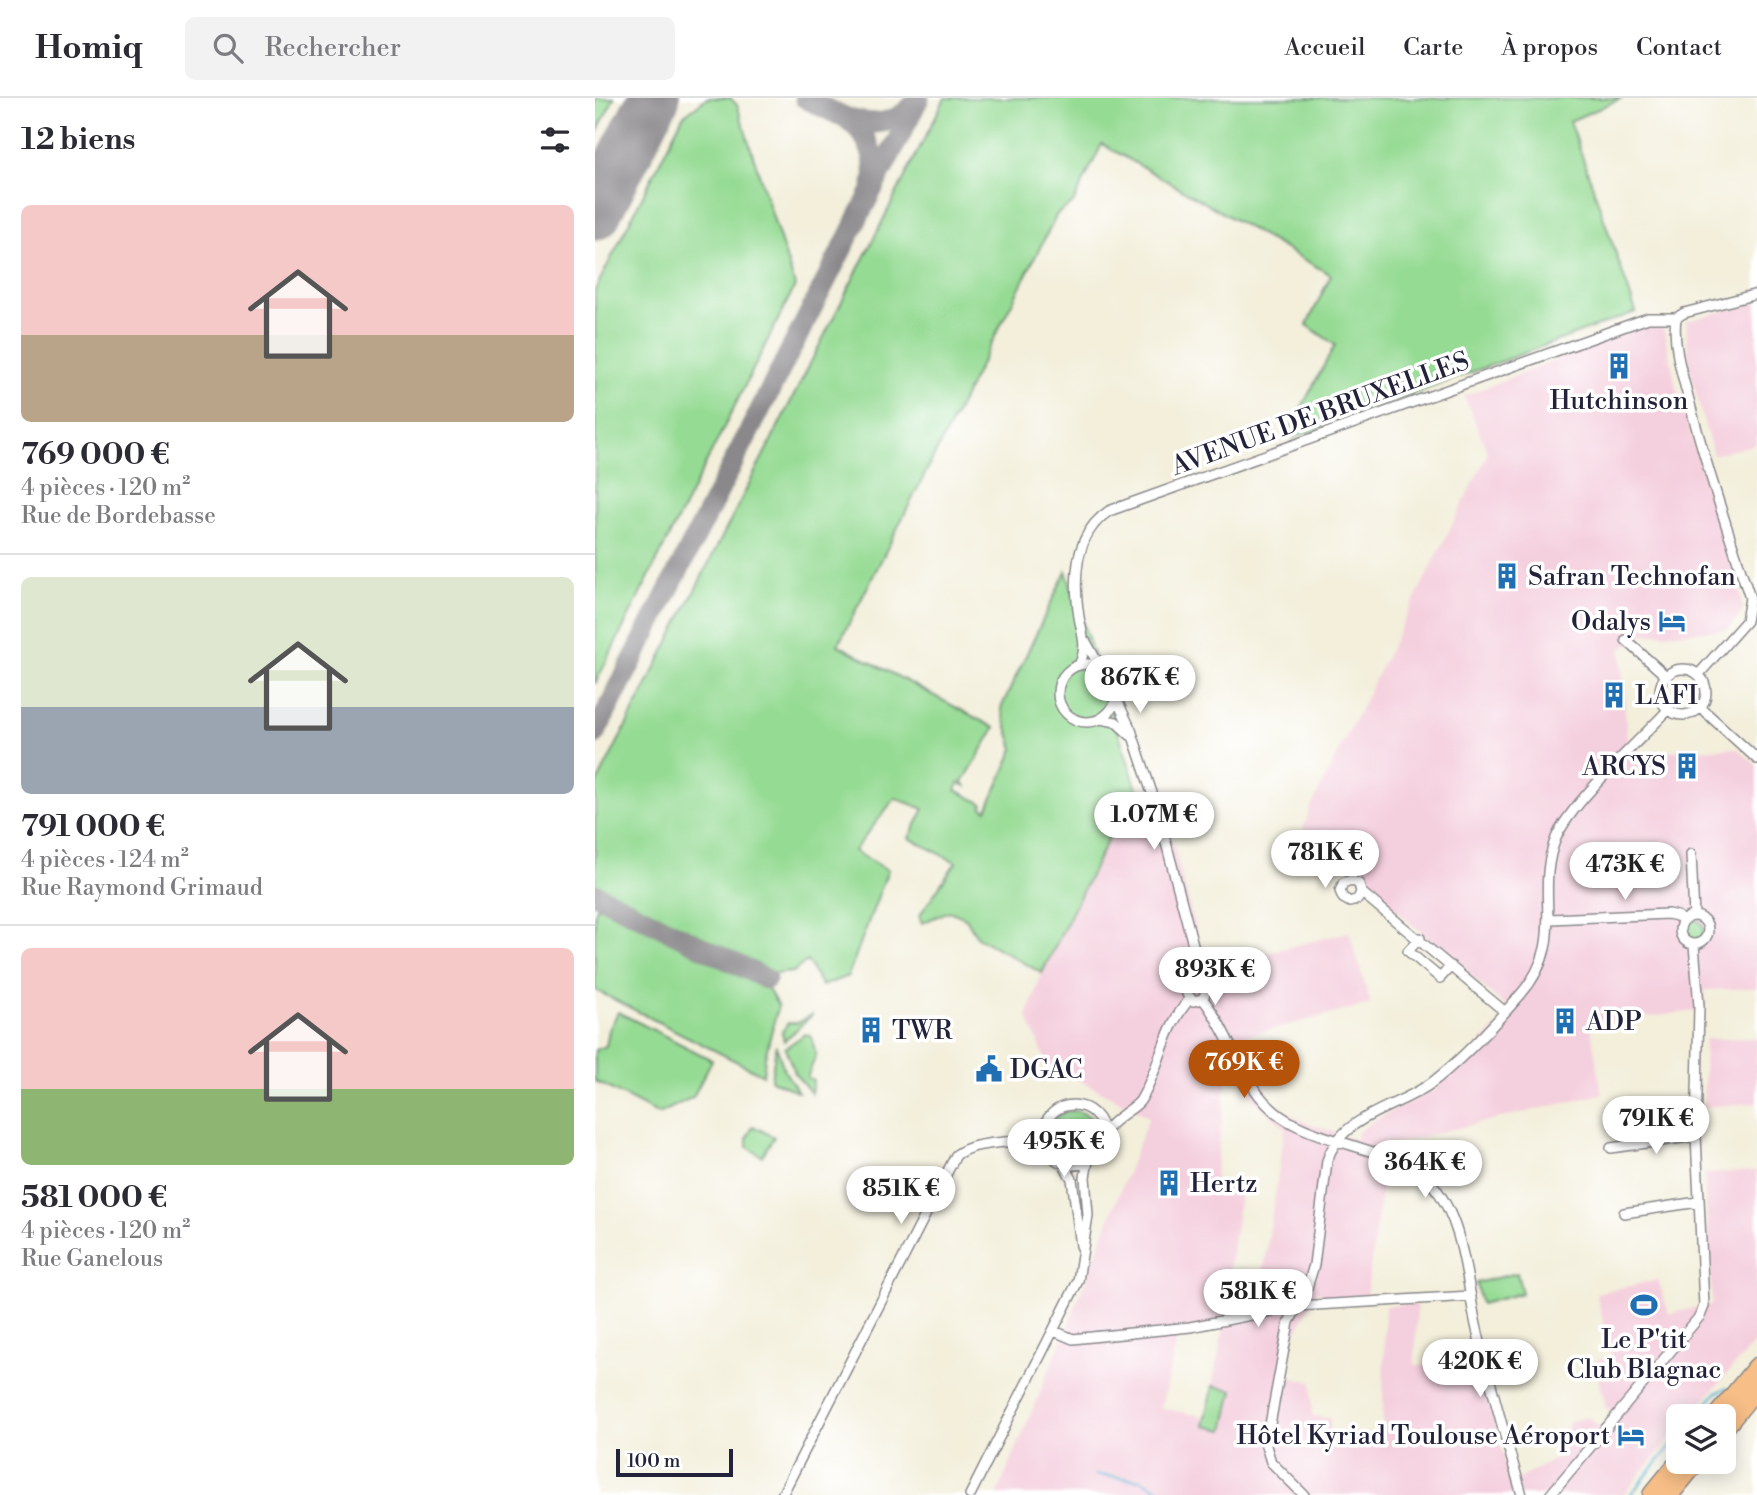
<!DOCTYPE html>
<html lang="fr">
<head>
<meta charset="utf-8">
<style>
	body { margin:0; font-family:"Libre Bodoni",serif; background:#f2f2f3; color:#2b2b33; height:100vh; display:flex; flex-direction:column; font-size:26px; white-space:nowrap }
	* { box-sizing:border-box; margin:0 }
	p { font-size:23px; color:#7c7c81 }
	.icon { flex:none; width:38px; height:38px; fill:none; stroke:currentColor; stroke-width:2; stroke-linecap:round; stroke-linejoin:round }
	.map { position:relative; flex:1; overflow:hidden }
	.side { display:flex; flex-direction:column; background:#fff; width:595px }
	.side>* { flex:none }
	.controls { position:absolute; left:1071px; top:1306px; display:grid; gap:14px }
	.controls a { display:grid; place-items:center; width:70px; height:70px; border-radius:10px; background:#fff; box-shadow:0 4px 18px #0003; font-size:35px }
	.scale { position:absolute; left:21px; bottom:18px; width:117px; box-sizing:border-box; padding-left:7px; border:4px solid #22223b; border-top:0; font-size:19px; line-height:24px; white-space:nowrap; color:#22223b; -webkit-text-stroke:5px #fff; paint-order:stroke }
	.price { position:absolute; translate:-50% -60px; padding:0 16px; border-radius:24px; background:#fff; color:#222; font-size:23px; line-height:46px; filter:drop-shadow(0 2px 4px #0008) }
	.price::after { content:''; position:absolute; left:50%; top:42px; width:21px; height:16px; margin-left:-10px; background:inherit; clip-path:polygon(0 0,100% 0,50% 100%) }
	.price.active { background:#b45309; color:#fff }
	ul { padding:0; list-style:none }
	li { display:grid; align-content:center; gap:14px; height:371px; padding:0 21px }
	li+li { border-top:2px solid #e1e1e2 }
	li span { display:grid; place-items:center; height:217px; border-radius:10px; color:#555 }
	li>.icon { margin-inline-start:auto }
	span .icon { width:126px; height:126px; fill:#fffc; stroke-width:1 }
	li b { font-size:30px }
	h2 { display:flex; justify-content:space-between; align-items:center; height:84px; padding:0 21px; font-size:30px }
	header { display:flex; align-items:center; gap:42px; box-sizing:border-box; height:98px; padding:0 35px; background:#fff; border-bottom:2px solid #e1e1e2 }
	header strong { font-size:33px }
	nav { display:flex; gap:38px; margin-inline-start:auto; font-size:24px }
	.search { width:490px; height:63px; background:#f2f2f3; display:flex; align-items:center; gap:18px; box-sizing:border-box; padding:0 24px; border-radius:10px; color:#7c7c81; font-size:26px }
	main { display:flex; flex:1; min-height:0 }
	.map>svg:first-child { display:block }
</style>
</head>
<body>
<header>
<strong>Homiq</strong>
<div class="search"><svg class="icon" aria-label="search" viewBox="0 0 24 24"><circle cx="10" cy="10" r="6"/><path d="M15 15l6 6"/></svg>Rechercher</div>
<nav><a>Accueil</a><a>Carte</a><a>À propos</a><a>Contact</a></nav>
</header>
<main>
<section class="side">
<h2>12 biens<svg class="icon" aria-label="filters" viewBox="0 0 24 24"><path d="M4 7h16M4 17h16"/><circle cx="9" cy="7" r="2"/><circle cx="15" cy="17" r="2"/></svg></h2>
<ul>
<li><span style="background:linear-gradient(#f6c9c9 60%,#b9a48a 0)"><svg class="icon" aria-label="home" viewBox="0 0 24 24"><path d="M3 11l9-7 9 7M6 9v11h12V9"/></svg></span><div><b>769 000 €</b><p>4 pièces · 120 m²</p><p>Rue de Bordebasse</p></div></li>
<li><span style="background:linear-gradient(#dfe7d0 60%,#9aa5b1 0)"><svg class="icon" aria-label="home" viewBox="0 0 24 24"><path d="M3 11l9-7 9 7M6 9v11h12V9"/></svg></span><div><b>791 000 €</b><p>4 pièces · 124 m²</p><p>Rue Raymond Grimaud</p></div></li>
<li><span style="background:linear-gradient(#f6c9c9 65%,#8fb573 0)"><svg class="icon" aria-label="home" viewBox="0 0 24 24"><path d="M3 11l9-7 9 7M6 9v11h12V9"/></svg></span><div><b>581 000 €</b><p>4 pièces · 120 m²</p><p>Rue Ganelous</p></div></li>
</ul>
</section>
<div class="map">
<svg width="1162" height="1397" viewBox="0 0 1162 1397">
	<rect width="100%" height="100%" fill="#fff"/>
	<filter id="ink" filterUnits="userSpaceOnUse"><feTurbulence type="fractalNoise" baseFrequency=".0143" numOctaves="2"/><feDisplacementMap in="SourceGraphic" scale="14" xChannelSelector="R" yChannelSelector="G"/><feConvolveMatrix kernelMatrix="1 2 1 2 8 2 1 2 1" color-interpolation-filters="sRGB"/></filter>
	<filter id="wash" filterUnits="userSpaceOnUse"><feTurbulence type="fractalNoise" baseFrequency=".00686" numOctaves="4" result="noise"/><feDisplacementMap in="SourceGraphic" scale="28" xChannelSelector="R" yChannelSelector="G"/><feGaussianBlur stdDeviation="1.57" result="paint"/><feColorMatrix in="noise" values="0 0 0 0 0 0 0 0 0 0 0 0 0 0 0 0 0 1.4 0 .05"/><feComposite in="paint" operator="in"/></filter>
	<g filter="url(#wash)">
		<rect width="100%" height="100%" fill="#f3efdb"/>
		<!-- built -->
		<path fill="#f4cfdd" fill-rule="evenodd" d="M 1162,204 L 1162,346 L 1118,357 L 1094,269 L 1091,223 Z
			M 1062,225 L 1069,233 L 1082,293 L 1146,497 L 1148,512 L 1133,532 L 1046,537 L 1026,552 L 1032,641 L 1047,654 L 1142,650 L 1162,668 L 1162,890 L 1110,892 L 1110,912 L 995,926 L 1007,996 L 780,1050 L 776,1062 L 790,1067 L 771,1199 L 731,1200 L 722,1193 L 698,1241 L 690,1279 L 717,1283 L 717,1318 L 735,1320 L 735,1343 L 787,1345 L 790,1208 L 822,1206 L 820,1267 L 884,1268 L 916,1385 L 969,1356 L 963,1333 L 974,1330 L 973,1324 L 992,1319 L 1005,1329 L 1017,1315 L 1011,1310 L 999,1263 L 1017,1258 L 1001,1195 L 1063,1182 L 1074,1216 L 1117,1206 L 1109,1076 L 1162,1073 L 1162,1242 L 1095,1318 L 1083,1318 L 1083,1331 L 1028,1397 L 402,1397 L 473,1227 L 554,1019 L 452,965 L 432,918 L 447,875 L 520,727 L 571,719 L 611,870 L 754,834 L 776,906 L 639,941 L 680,1006 L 702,1021 L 761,1042 L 762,1035 L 776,1024 L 840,991 L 917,914 L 708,731 L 715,711 L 893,355 L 869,298 L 1047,228 ZM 634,962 L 658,1001 L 690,1030 L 663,1210 L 628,1218 L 646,1091 L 619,1087 ZM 629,1228 L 611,1319 L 566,1310 L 583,1236 Z
			M 1162,940 L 1162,1005 L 1108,1009 L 1110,941 Z"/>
		<!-- green -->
		<path fill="#96db94" stroke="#5c7e68" stroke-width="2" d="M 0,0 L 19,0 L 0,38 Z
			M 112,0 L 135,0 L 142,7 L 200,188 L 0,586 L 0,192 L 88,18 Z
			M 350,0 L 1027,0 L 975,23 L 1041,214 L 698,340 L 694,333 L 740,247 L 712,227 L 736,177 L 507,46 L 478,105 L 462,116 L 243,547 L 400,630 L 368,684 L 371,688 L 364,685 L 361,692 L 388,706 L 387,709 L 392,712 L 419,651 L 406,610 L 471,473 L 552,722 L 520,727 L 447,875 L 382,839 L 371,820 L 354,813 L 327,825 L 324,818 L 361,764 L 314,740 L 329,711 L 300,700 L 259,753 L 293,772 L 253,878 L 227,888 L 212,863 L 198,874 L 177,876 L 0,789 L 0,689 Z
			M 5,804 L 171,888 L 183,908 L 170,959 L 168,977 L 0,892 L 0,814 Z
			M1089 832a10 10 0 1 1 20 0a10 10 0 1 1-20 0Z
			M 23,914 L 117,962 L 98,999 L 64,1016 L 0,983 L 0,952 L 11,948 L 14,932 Z
			M 218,916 L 189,943 L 187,934 L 193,925 L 202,925 Z
			M 210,936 L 216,938 L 221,957 L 212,980 L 218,982 L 216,995 L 200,975 L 190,950 Z
			M 181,947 L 189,972 L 203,994 L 176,982 Z
			M453 1038a25 25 0 1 1 50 0a25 25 0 1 1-50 0Z
			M 158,1028 L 179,1039 L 167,1058 L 152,1049 L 152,1040 Z
			M 922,1175 L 927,1195 L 886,1206 L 881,1185 Z
			M 618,1288 L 638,1292 L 629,1332 L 609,1328 Z"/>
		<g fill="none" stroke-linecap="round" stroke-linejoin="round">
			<!-- stream -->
			<path stroke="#55b3d4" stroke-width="2.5" d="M 1102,1318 L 1121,1295 L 1131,1290
				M 501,1377 L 546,1382 L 575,1397
				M 1035,1397 L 1083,1340"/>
			<!-- taxiway -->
			<path stroke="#8a888b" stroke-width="21" d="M 210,0 C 245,18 285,42 318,7
				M 252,21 C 273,37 283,60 278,86
				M 0,636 L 324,0
				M 0,796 L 171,881"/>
			<!-- runway -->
			<path stroke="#8a888b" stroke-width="52" d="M 0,116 L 59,0"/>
		</g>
	</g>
	<g filter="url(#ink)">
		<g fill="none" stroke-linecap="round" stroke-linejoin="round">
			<!-- street casing -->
			<g stroke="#8a888b" stroke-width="12">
				<path id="street" d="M 1081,220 C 1077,249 1089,282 1096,310 C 1113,374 1134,437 1155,500 L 1151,523 L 1104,576
					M 1081,220 L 1089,215 L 1162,196
					M 1031,542 L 1071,578
					M 491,544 L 505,569
					M463 595a29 29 0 1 1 58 0a29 29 0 1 1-58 0Z
					M 484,567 C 493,549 487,537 484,519 C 478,480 479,436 514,413 L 1053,220 L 1081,220
					M1065 594a23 23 0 1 1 46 0a23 23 0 1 1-46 0Z
					M 521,600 L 536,632 L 561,707 L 609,888
					M 1106,610 L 1162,661
					M 506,621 L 521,624 L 535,637
					M 1096,756 L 1099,818
					M 766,794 L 763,801 L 755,804 L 748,800 L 745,793 L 748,785 L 756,782 L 764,786 L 766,794 L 909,913
					M1085 832a14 14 0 1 1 28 0a14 14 0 1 1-28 0Z
					M 955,821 L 1073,816 L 1082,818 L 1087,823
					M 825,840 L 813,853 L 845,880 L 856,868
					M 594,887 L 602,884 L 607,886 L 611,893 L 608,901 L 598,903 L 592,896 L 601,865
					M 608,901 C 637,937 646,991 687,1019 C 728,1047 807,1052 837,1086 C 869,1123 871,1181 881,1227 C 894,1284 911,1341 927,1397
					M448 1037a30 30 0 1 1 60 0a30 30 0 1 1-60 0Z
					M 509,1035 C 519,1019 538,1012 545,1003 C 565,971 568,930 595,901
					M 1016,1050 L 1101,1038
					M 468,1065 L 477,1081 L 486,1148
					M 1029,1115 L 1103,1104
					M 459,1233 L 478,1241 L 487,1240 L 595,1229 L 703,1208 L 876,1198
					M 187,1397 L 361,1057 C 386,1039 423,1050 448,1033
					M 375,1397 L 483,1183 L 493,1117 L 490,1079 L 493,1063
					M 709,1397 L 676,1364 L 671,1348 L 694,1224 L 711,1193 L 719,1167 L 732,1063 C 746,1017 800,1011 835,986 C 867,962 899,927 926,896 C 974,841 938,797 961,740 C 975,706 1045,642 1073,612
					M 955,1397 L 1105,1218 L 1109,1208 L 1101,1038 L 1104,908 L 1099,847"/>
			</g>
			<!-- highway casing -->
			<g stroke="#8a888b" stroke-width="21">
				<path id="highway" d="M 1122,1318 L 1162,1269
					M 1129,1330 L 1162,1289
					M 1057,1397 L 1085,1363
					M 1074,1397 L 1102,1363"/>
			</g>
			<!-- street -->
			<use href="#street" stroke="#fff" stroke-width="9"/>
			<!-- highway -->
			<use href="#highway" stroke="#f7be87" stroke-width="18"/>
		</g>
	</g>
	<!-- icons -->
	<defs>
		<g id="building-bare" transform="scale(2.1)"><path d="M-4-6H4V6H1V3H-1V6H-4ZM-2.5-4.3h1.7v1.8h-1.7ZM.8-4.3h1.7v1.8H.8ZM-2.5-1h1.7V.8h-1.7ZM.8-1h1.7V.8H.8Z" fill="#1f6fb2" stroke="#fff" stroke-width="2.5" paint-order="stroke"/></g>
		<g id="hotel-bare" transform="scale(2.1)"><path d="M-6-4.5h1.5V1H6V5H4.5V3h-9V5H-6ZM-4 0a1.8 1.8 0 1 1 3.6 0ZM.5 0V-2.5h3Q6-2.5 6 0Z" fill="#1f6fb2" stroke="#fff" stroke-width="2.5" paint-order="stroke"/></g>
		<g id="civic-bare" transform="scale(2.1)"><path d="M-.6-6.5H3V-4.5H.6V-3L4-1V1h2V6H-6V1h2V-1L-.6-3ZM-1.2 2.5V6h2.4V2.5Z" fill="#1f6fb2" stroke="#fff" stroke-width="2.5" paint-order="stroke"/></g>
		<g id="stadium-bare" transform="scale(2.1)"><path d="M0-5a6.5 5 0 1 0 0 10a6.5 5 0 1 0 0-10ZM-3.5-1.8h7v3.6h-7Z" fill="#1f6fb2" stroke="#fff" stroke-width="2.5" paint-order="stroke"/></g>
	</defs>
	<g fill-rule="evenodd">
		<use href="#building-bare" x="1024" y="268"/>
		<use href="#building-bare" x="912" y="478"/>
		<use href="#hotel-bare" x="1077" y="523"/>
		<use href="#building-bare" x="1019" y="597"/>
		<use href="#building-bare" x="1092" y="668"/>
		<use href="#building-bare" x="970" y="923"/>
		<use href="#building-bare" x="276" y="932"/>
		<use href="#civic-bare" x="394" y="971"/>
		<use href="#building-bare" x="574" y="1085"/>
		<use href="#stadium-bare" x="1049" y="1207"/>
		<use href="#hotel-bare" x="1036" y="1337"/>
	</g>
	<g text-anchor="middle" stroke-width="7" stroke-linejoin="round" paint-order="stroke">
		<!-- poi labels -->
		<g font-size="26" fill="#22223b" stroke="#fff" text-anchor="start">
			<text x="1024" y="311" text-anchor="middle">Hutchinson</text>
			<text x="933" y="487">Safran Technofan</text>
			<text x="1056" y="532" text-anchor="end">Odalys</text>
			<text x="1040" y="606">LAFI</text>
			<text x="1071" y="677" text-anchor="end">ARCYS</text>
			<text x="991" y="932">ADP</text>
			<text x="297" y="941">TWR</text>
			<text x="415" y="980">DGAC</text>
			<text x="595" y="1094">Hertz</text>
			<text x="1049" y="1250" text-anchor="middle">Le P'tit<tspan x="1049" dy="30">Club Blagnac</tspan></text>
			<text x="1015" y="1346" text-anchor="end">Hôtel Kyriad Toulouse Aéroport</text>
		</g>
		<!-- street labels -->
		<g font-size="26" fill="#22223b" stroke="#fff">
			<text transform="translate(725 315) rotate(-20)" y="9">AVENUE DE BRUXELLES</text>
		</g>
	</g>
</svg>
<div class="controls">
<a><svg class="icon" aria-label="layers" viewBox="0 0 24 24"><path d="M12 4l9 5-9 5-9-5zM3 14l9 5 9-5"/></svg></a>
</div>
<div class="scale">100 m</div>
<b class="price" style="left:545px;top:617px">867K €</b>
<b class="price" style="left:559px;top:754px">1.07M €</b>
<b class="price" style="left:730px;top:792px">781K €</b>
<b class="price" style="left:1030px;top:804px">473K €</b>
<b class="price" style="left:620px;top:909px">893K €</b>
<b class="price active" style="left:649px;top:1002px">769K €</b>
<b class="price" style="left:1061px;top:1058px">791K €</b>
<b class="price" style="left:469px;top:1081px">495K €</b>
<b class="price" style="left:830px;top:1102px">364K €</b>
<b class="price" style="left:306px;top:1128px">851K €</b>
<b class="price" style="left:663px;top:1231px">581K €</b>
<b class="price" style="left:885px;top:1301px">420K €</b>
</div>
</main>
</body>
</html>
